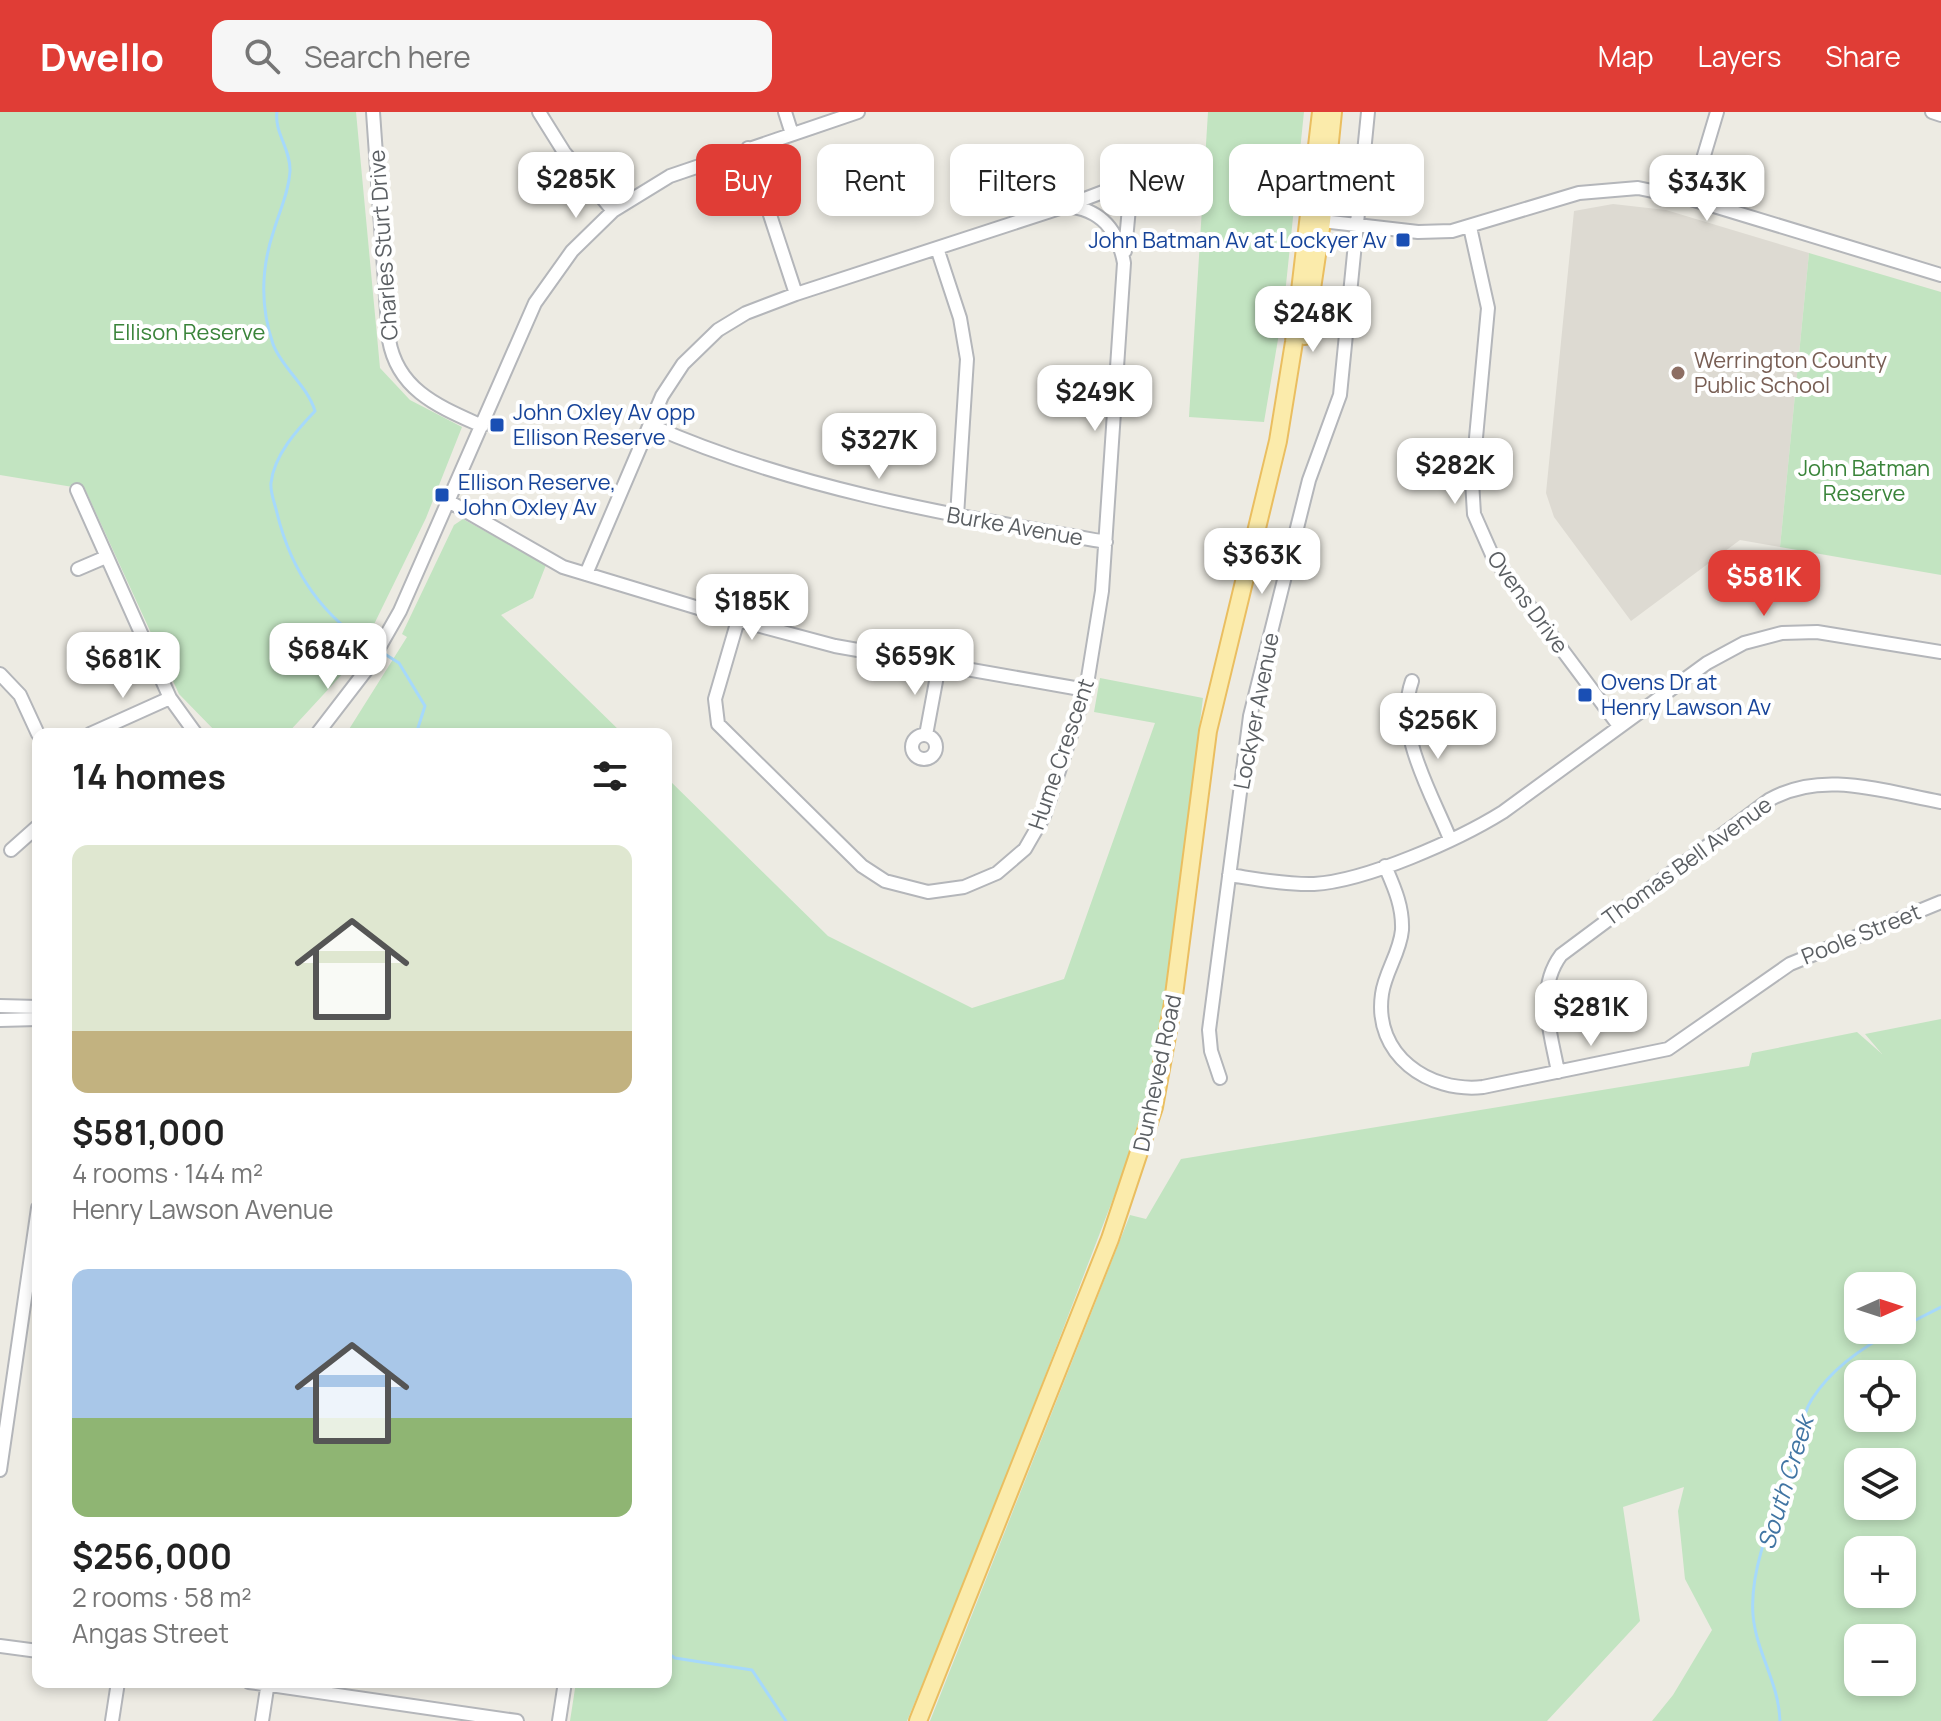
<!DOCTYPE html>
<html lang="en">
<head>
<meta charset="utf-8">
<style>
	body { margin:0; font-family:Manrope,sans-serif; background:#f6f6f6; color:#222; height:100vh; display:flex; flex-direction:column; font-size:30px; white-space:nowrap }
	* { box-sizing:border-box; margin:0 }
	p { font-size:26px; color:#767676 }
	.icon { flex:none; width:44px; height:44px; fill:none; stroke:currentColor; stroke-width:2; stroke-linecap:round; stroke-linejoin:round }
	.map { position:relative; flex:1; overflow:hidden }
	.side { position:absolute; left:32px; top:616px; width:640px; height:960px; display:flex; flex-direction:column; background:#fff; border-radius:16px; box-shadow:0 4px 12px #0003 }
	.side>* { flex:none }
	.banner { position:absolute; left:696px; top:32px; width:760px; height:72px; display:flex; gap:16px }
	.needle { width:52px; rotate:87deg }
	.tools { position:absolute; left:1844px; top:1160px; display:grid; gap:16px }
	.tools a { display:grid; place-items:center; width:72px; height:72px; border-radius:16px; background:#fff; box-shadow:0 4px 12px #0003; font-size:40px }
	.price { position:absolute; translate:-50% -68px; padding:0 18px; border-radius:16px; background:#fff; color:#222; font-size:26px; line-height:52px; filter:drop-shadow(0 2px 4px #0008) }
	.price::after { content:''; position:absolute; left:50%; top:48px; width:24px; height:18px; margin-left:-12px; background:inherit; clip-path:polygon(0 0,100% 0,50% 100%) }
	.price.current { background:#e03d36; color:#fff }
	ul { padding:0; list-style:none }
	li { display:grid; align-content:center; gap:16px; height:424px; padding:0 40px }
	li span { display:grid; place-items:center; height:248px; border-radius:16px; color:#555 }
	li>.icon { margin-inline-start:auto }
	span .icon { width:144px; height:144px; fill:#fffc; stroke-width:1 }
	li b { font-size:34px }
	h2 { display:flex; justify-content:space-between; align-items:center; height:96px; padding:0 40px; font-size:34px }
	.tag { padding:0 28px; border-radius:16px; background:#fff; box-shadow:0 4px 12px #0003; font-size:28px; line-height:72px }
	.tag.current { background:#e03d36; color:#fff }
	header { display:flex; align-items:center; gap:48px; box-sizing:border-box; height:112px; padding:0 40px; background:#e03d36; color:#fff }
	header strong { font-size:38px }
	nav { display:flex; gap:44px; margin-inline-start:auto; font-size:28px }
	.search { width:560px; height:72px; background:#f6f6f6; display:flex; align-items:center; gap:20px; box-sizing:border-box; padding:0 28px; border-radius:16px; color:#767676; font-size:30px }
	.map>svg:first-child { display:block }
</style>
</head>
<body>
<header>
<strong>Dwello</strong>
<div class="search"><svg class="icon" aria-label="search" viewBox="0 0 24 24"><circle cx="10" cy="10" r="6"/><path d="M15 15l6 6"/></svg>Search here</div>
<nav><a>Map</a><a>Layers</a><a>Share</a></nav>
</header>
<div class="map">
<svg width="1941" height="1609" viewBox="0 0 1941 1609">
	<rect width="100%" height="100%" fill="#edebe3"/>
	<!-- education -->
	<path fill="#dddad2" d="M 1613,92 L 1666,98 L 1809,141 L 1780,435 L 1740,428 L 1631,509 L 1554,405 L 1546,381 L 1574,99 Z"/>
	<!-- green -->
	<path fill="#c2e4c1" fill-rule="evenodd" d="M 0,0 L 356,0 L 380,256 L 410,288 L 462,315 L 426,406 L 358,545 L 287,622 L 218,622 L 179,582 L 85,377 L 0,363 Z
		M 1208,0 L 1304,0 L 1284,192 L 1264,310 L 1189,305 Z
		M 1809,141 L 1941,180 L 1941,463 L 1780,435 Z
		M 463,407 L 546,453 L 533,486 L 501,503 L 623,622 L 346,622 L 407,525 L 402,522 L 454,413 Z
		M 1100,566 L 1203,586 L 1162,916 L 1136,1027 L 979,1436 L 907,1609 L 570,1609 L 576,1570 L 666,1570 L 666,665 L 828,824 L 972,896 L 1064,867 L 1155,611 L 1094,600 Z
		M 1941,907 L 1941,1609 L 1652,1609 L 1673,1583 L 1712,1518 L 1685,1467 L 1678,1399 L 1684,1375 L 1623,1395 L 1640,1509 L 1547,1609 L 930,1609 L 1130,1103 L 1146,1107 L 1181,1047 L 1749,954 L 1752,941 L 1857,920 L 1882,942 L 1865,922 ZM 1858,1174 L 1902,1174 L 1902,1218 L 1858,1218 ZM 1858,1262 L 1902,1262 L 1902,1306 L 1858,1306 ZM 1858,1350 L 1902,1350 L 1902,1394 L 1858,1394 ZM 1858,1438 L 1902,1438 L 1902,1482 L 1858,1482 ZM 1858,1526 L 1902,1526 L 1902,1570 L 1858,1570 Z"/>
	<g fill="none" stroke-linecap="round" stroke-linejoin="round">
		<!-- stream -->
		<path stroke="#a6d9fb" stroke-width="3" d="M 277,0 C 274,20 291,38 290,59 C 289,79 280,98 274,118 C 261,156 260,194 273,232 C 281,255 307,273 315,299 C 297,318 274,343 271,371 C 270,380 275,392 277,401 C 291,459 322,505 374,536
			M 380,539 L 399,551 L 425,594 L 416,622
			M 1902,1215 L 1941,1195
			M 666,1540 L 675,1546 L 752,1558 L 786,1609
			M 1780,1609 C 1779,1571 1756,1540 1753,1503 C 1749,1450 1779,1393 1796,1345 C 1803,1325 1800,1305 1812,1287 C 1832,1256 1864,1234 1896,1218"/>
		<!-- minor casing -->
		<g stroke="#b4b6ba" stroke-width="16">
			<path id="minor" d="M 373,0 L 389,228 C 398,279 440,295 482,314
				M 539,0 L 564,40 L 613,99
				M 785,0 L 792,22
				M 1932,0 L 1941,3
				M 748,36 L 796,182
				M 1691,87 L 1717,0
				M 1066,94 L 1116,75 L 1126,76 L 1130,85 L 1125,139
				M 1322,109 L 1418,120 L 1452,119 L 1579,81 L 1638,76 L 1691,87 L 1941,163
				M 1470,115 L 1488,196 L 1472,369 L 1474,402 L 1493,445 L 1619,614
				M 937,136 L 960,206 L 967,247 L 957,404
				M 650,313 C 794,377 950,403 1106,430
				M 77,378 L 170,586 L 196,622
				M 450,390 L 563,455 L 738,508 L 835,534 L 1086,578
				M 78,457 L 106,445
				M 586,462 L 662,284 L 683,252 L 718,218 L 746,201 L 796,182 L 1066,94 C 1101,97 1118,118 1124,151 L 1102,479 L 1086,578 L 1044,704 L 1025,737 L 997,761 L 964,775 L 928,780 L 885,769 L 862,754 L 718,612 L 715,587 L 738,508
				M 0,562 L 20,583 L 38,622
				M 1412,569 C 1394,620 1431,680 1450,727
				M 90,622 L 170,586
				M 317,622 L 367,557 L 400,499 L 535,191 L 572,139 L 613,99 L 670,64 L 858,0
				M 926,623 L 939,553
				M912 635a12 12 0 1 1 24 0a12 12 0 1 1-24 0Z
				M 11,738 L 38,714
				M 1385,754 C 1394,775 1403,794 1402,818 C 1400,841 1385,860 1382,882 C 1373,943 1429,981 1483,975 L 1668,937 L 1790,852 L 1941,790
				M 1229,763 C 1256,767 1286,773 1314,772 C 1366,769 1458,728 1503,700 L 1707,551 L 1744,531 L 1782,521 L 1817,520 L 1941,540
				M 0,894 L 38,895
				M 0,908 L 38,907
				M 1558,960 C 1551,921 1535,878 1561,843 L 1769,688 C 1822,657 1885,680 1941,690
				M 1220,966 L 1211,939 L 1209,918 L 1250,604 L 1309,368 L 1340,283 L 1368,0
				M 0,1358 L 38,1096
				M 0,1534 L 38,1539
				M 249,1570 L 517,1609
				M 112,1609 L 118,1570
				M 262,1609 L 268,1570
				M 559,1609 L 565,1570"/>
		</g>
		<!-- major casing -->
		<g stroke="#eabe60" stroke-width="20">
			<path id="major" d="M 1305,224 L 1322,109 L 1333,0
				M 918,1609 L 1110,1127 L 1154,995 L 1173,891 L 1208,619 L 1278,329 L 1294,230 L 1321,0"/>
		</g>
		<!-- minor -->
		<use href="#minor" stroke="#fff" stroke-width="12"/>
		<!-- major -->
		<use href="#major" stroke="#fbebab" stroke-width="16"/>
	</g>
	<!-- markers -->
	<g fill="#1a4fb4" stroke="#fff" stroke-width="3">
		<rect x="1395" y="120" width="16" height="16" rx="4"/>
		<rect x="489" y="305" width="16" height="16" rx="4"/>
		<rect x="434" y="375" width="16" height="16" rx="4"/>
		<rect x="1577" y="575" width="16" height="16" rx="4"/>
	</g>
	<circle fill="#8d6e63" stroke="#fff" stroke-width="3" cx="1678" cy="261" r="8"/>
	<g text-anchor="middle" stroke-width="8" stroke-linejoin="round" paint-order="stroke">
		<!-- transit labels -->
		<g font-size="22" fill="#164399" stroke="#fff" text-anchor="start">
			<text x="1387" y="136" text-anchor="end">John Batman Av at Lockyer Av</text>
			<text x="513" y="308">John Oxley Av opp<tspan x="513" dy="25">Ellison Reserve</tspan></text>
			<text x="458" y="378">Ellison Reserve,<tspan x="458" dy="25">John Oxley Av</tspan></text>
			<text x="1601" y="578">Ovens Dr at<tspan x="1601" dy="25">Henry Lawson Av</tspan></text>
		</g>
		<!-- street labels -->
		<g font-size="22" fill="#5b5f63" stroke="#fff">
			<text transform="translate(383 133) rotate(-94)" y="8">Charles Sturt Drive</text>
			<text transform="translate(1015 414) rotate(10)" y="8">Burke Avenue</text>
			<text transform="translate(1528 490) rotate(54)" y="8">Ovens Drive</text>
			<text transform="translate(1256 599) rotate(-79)" y="8">Lockyer Avenue</text>
			<text transform="translate(1061 642) rotate(-71)" y="8">Hume Crescent</text>
			<text transform="translate(1687 749) rotate(-36)" y="8">Thomas Bell Avenue</text>
			<text transform="translate(1861 822) rotate(-22)" y="8">Poole Street</text>
			<text transform="translate(1157 961) rotate(-78)" y="8">Dunheved Road</text>
		</g>
		<!-- park labels -->
		<g font-size="22" fill="#3a843a" stroke="#fff">
			<text x="189" y="228">Ellison Reserve</text>
			<text x="1864" y="364">John Batman<tspan x="1864" dy="25">Reserve</tspan></text>
		</g>
		<!-- education labels -->
		<g font-size="22" fill="#785e54" stroke="#fff" text-anchor="start">
			<text x="1694" y="256">Werrington County<tspan x="1694" dy="25">Public School</tspan></text>
		</g>
		<!-- water labels -->
		<g font-size="24" font-style="italic" fill="#4175a3" stroke="#fff">
			<text transform="translate(1786 1371) rotate(-73)" y="8">South Creek</text>
		</g>
	</g>
</svg>
<div class="tools">
<a><svg class="needle" viewBox="-14 -14 28 28"><path d="M0-13l5 13h-10z" fill="#e53935"/><path d="M0 13l5-13h-10z" fill="#767676"/></svg></a>
<a><svg class="icon" aria-label="locate" viewBox="0 0 24 24"><circle cx="12" cy="12" r="6"/><path d="M12 2v4M12 18v4M2 12h4M18 12h4"/></svg></a>
<a><svg class="icon" aria-label="layers" viewBox="0 0 24 24"><path d="M12 4l9 5-9 5-9-5zM3 14l9 5 9-5"/></svg></a>
<a>+</a>
<a>−</a>
</div>
<b class="price" style="left:576px;top:108px">$285K</b>
<b class="price" style="left:1707px;top:111px">$343K</b>
<b class="price" style="left:1313px;top:242px">$248K</b>
<b class="price" style="left:1095px;top:321px">$249K</b>
<b class="price" style="left:879px;top:369px">$327K</b>
<b class="price" style="left:1455px;top:394px">$282K</b>
<b class="price" style="left:1262px;top:484px">$363K</b>
<b class="price current" style="left:1764px;top:506px">$581K</b>
<b class="price" style="left:752px;top:530px">$185K</b>
<b class="price" style="left:328px;top:579px">$684K</b>
<b class="price" style="left:915px;top:585px">$659K</b>
<b class="price" style="left:123px;top:588px">$681K</b>
<b class="price" style="left:1438px;top:649px">$256K</b>
<b class="price" style="left:1591px;top:936px">$281K</b>
<div class="banner">
<a class="tag current">Buy</a>
<a class="tag">Rent</a>
<a class="tag">Filters</a>
<a class="tag">New</a>
<a class="tag">Apartment</a>
</div>
<section class="side">
<h2>14 homes<svg class="icon" aria-label="filters" viewBox="0 0 24 24"><path d="M4 7h16M4 17h16"/><circle cx="9" cy="7" r="2"/><circle cx="15" cy="17" r="2"/></svg></h2>
<ul>
<li><span style="background:linear-gradient(#dfe7d0 75%,#c2b280 0)"><svg class="icon" aria-label="home" viewBox="0 0 24 24"><path d="M3 11l9-7 9 7M6 9v11h12V9"/></svg></span><div><b>$581,000</b><p>4 rooms · 144 m²</p><p>Henry Lawson Avenue</p></div></li>
<li><span style="background:linear-gradient(#a9c7e8 60%,#8fb573 0)"><svg class="icon" aria-label="home" viewBox="0 0 24 24"><path d="M3 11l9-7 9 7M6 9v11h12V9"/></svg></span><div><b>$256,000</b><p>2 rooms · 58 m²</p><p>Angas Street</p></div></li>
</ul>
</section>
</div>
</body>
</html>
